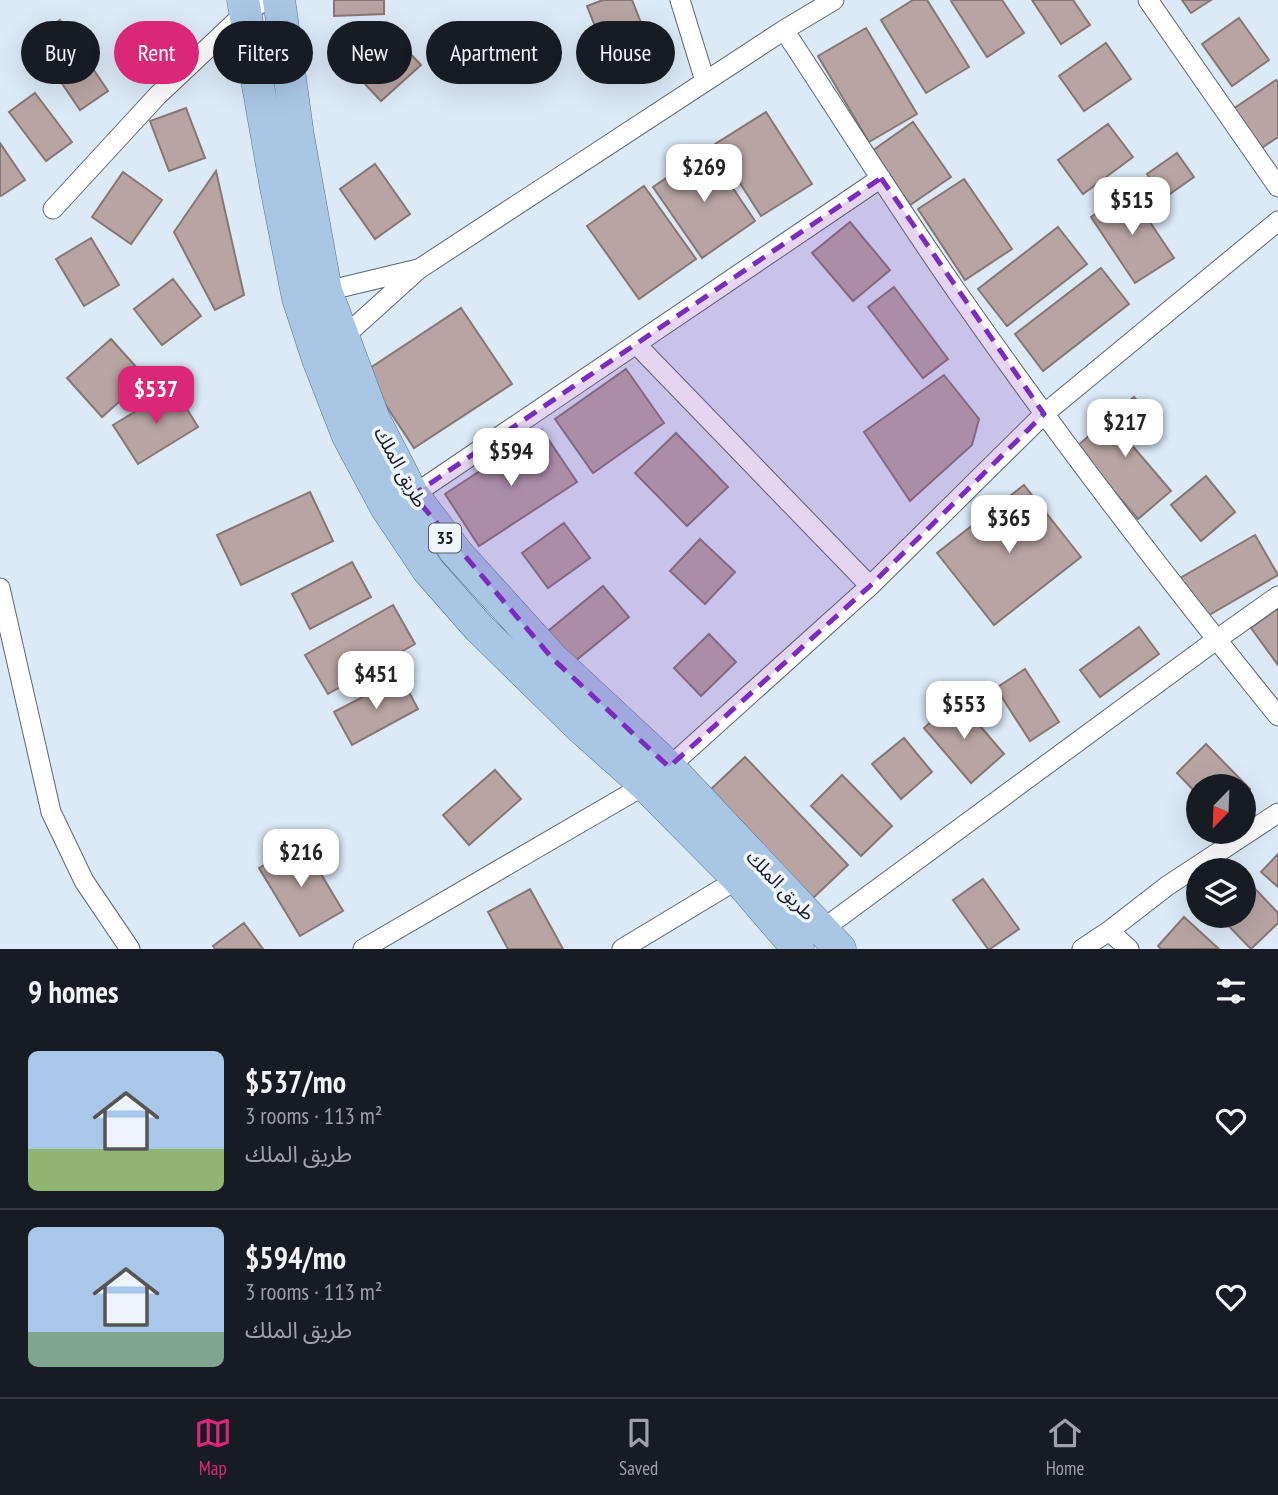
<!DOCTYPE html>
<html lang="en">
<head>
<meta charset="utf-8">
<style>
	body { margin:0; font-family:"PT Sans Narrow","Noto Sans Arabic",sans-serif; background:#242831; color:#f1f3f6; height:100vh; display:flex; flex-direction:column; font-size:26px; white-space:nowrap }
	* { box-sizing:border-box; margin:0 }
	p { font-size:23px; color:#9ea1a6 }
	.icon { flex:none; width:38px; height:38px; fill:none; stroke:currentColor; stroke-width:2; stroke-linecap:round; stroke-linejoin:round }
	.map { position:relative; height:949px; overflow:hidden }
	.sheet { display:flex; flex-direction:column; background:#171b24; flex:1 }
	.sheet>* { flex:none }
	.top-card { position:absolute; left:21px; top:21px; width:700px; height:63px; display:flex; gap:14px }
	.needle { width:46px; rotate:203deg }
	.controls { position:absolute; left:1186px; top:774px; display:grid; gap:14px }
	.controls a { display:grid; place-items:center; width:70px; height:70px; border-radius:50%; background:#171b24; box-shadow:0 7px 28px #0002; font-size:35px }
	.price { position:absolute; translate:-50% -60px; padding:0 16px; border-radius:14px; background:#fff; color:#222; font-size:23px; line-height:46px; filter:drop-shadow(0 2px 4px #0008) }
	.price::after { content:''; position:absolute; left:50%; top:42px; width:21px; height:16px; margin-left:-10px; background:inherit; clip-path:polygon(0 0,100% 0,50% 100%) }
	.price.active { background:#db2777; color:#fff }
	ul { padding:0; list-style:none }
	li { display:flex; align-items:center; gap:21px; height:175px; padding:0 28px }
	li+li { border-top:2px solid #363941 }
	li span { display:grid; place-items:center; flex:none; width:196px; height:140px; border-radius:10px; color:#555 }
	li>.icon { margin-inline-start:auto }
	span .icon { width:84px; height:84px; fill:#fffc; stroke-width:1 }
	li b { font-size:30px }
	h2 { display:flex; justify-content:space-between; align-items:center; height:84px; padding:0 28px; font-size:30px }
	.chip { padding:0 24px; border-radius:32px; background:#171b24; box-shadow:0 7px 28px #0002; font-size:24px; line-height:63px }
	.chip.active { background:#db2777; color:#fff }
	.tabs { display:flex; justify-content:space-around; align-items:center; height:98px; border-top:2px solid #363941; background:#171b24; font-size:19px; color:#9ea1a6 }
	.tabs a { display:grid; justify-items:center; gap:4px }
	.tabs .active { color:#db2777 }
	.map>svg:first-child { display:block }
</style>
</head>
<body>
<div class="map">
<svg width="1278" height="949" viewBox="0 0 1278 949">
	<rect width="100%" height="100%" fill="#dce9f6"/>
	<!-- building -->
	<path fill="#b8a5a3" stroke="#887674" stroke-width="2" d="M 334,0 L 384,0 L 384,14 L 334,16 Z
		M 603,0 L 632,0 L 655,58 L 614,74 L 587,6 Z
		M 913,0 L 927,0 L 969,67 L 926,93 L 881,20 Z
		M 953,0 L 1002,0 L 1024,33 L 987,57 L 951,1 Z
		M 1032,0 L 1073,0 L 1090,25 L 1061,44 Z
		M 1182,0 L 1211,0 L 1191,13 Z
		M 1239,18 L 1269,60 L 1232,86 L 1202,44 Z
		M 60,20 L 108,91 L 80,110 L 32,39 Z
		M 866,28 L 917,114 L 869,142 L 818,56 Z
		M 388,30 L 421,65 L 381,101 L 348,66 Z
		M 1106,43 L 1131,79 L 1084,111 L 1059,76 Z
		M 1276,80 L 1278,82 L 1278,137 L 1257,151 L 1230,111 Z
		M 35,93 L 72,142 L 46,161 L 9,112 Z
		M 186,108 L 205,158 L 169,171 L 150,121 Z
		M 766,112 L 812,184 L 761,216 L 715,144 Z
		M 913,122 L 951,177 L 910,205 L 872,151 Z
		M 1108,124 L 1133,157 L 1083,194 L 1058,160 Z
		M 0,143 L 25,180 L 1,196 L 0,195 Z
		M 707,150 L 755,221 L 702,258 L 653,187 Z
		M 1177,153 L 1194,177 L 1164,198 L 1147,174 Z
		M 375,164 L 410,214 L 375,239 L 340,189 Z
		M 216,171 L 244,295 L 215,310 L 174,232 Z
		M 123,172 L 162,200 L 131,244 L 92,217 Z
		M 964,179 L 1012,249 L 965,280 L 918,209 Z
		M 644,186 L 696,259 L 639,299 L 587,226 Z
		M 1129,191 L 1174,258 L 1135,283 L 1091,217 Z
		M 850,222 L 890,270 L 853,301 L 812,253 Z
		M 1058,227 L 1087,264 L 1007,326 L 978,289 Z
		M 91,238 L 119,285 L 84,306 L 56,259 Z
		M 1101,268 L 1129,304 L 1043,371 L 1015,334 Z
		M 173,279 L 201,316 L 162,345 L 134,309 Z
		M 894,287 L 948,359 L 923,378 L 868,307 Z
		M 461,308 L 512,384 L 414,448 L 364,372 Z
		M 111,339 L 146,378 L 102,417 L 67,378 Z
		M 626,369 L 664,423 L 593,473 L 555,419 Z
		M 944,375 L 979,419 L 972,445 L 910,501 L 864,432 Z
		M 174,388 L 198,427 L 138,464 L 113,425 Z
		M 1134,397 L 1155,421 L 1130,443 L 1171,491 L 1138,519 L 1076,447 Z
		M 542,430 L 577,482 L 479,546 L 445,494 Z
		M 676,433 L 728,487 L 687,526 L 635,473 Z
		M 1206,476 L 1235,512 L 1201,541 L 1171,505 Z
		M 1024,485 L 1081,557 L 994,625 L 937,553 Z
		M 310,492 L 333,541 L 241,585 L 217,535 Z
		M 564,523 L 590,558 L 548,588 L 522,553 Z
		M 1255,535 L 1278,575 L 1204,618 L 1180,578 Z
		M 700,539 L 735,572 L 705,604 L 670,571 Z
		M 352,562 L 371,597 L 310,629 L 292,594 Z
		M 603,586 L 629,617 L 574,662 L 548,631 Z
		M 393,605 L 415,644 L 328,694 L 305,655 Z
		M 1278,608 L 1278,665 L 1251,628 Z
		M 1139,627 L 1159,654 L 1100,697 L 1080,670 Z
		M 709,634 L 736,662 L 701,696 L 674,668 Z
		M 1025,669 L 1059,722 L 1030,741 L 996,688 Z
		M 401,677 L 418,709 L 352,745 L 334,712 Z
		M 957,699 L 1004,754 L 971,783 L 924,728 Z
		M 904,738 L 932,772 L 901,799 L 872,764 Z
		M 1206,744 L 1250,789 L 1244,795 L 1244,786 L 1199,786 L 1199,796 L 1177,773 Z
		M 745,757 L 848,865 L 812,899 L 709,791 Z
		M 495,770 L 521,799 L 469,845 L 443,815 Z
		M 842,775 L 892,826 L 861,856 L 811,806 Z
		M 302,842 L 343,911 L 300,936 L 259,868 Z
		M 1278,854 L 1278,887 L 1261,872 Z
		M 1244,877 L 1278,913 L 1278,923 L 1251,949 L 1218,915 L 1244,915 Z
		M 983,879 L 1019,929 L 990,949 L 988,949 L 953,900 Z
		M 530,889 L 563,949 L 508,949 L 488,912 Z
		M 1184,917 L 1219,949 L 1161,949 L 1158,946 Z
		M 244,923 L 263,949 L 215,949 L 213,946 Z"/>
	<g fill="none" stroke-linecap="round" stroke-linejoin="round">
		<!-- street casing -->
		<g stroke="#5c6772" stroke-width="21">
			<path id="street" d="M 680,0 L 705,81
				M 1148,0 L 1278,187
				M 784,30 C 843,119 900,211 962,299 C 1062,442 1168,580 1278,716
				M 53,209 L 158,95 L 245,13 L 266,0
				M 318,293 L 418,269
				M 337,343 L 419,269 L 784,30 L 834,0
				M 636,344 L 870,586
				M 413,495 L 881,178
				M 0,588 L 51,812 L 84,881 L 130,949
				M 823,929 L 1216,640 L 1278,596
				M 1109,931 L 1129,949
				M 363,949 L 645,785 L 669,767 L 870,586 L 1044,414 L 1278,221
				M 622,949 L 738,879
				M 1082,949 L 1109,931 L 1167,886 L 1278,813"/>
		</g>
		<!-- primary casing -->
		<g stroke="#517395" stroke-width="33">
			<path id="primary" d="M 243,0 L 275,182 L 298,298 L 318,359 L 348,436 L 386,507 L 428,570 L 479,628 L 580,727 L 645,785 L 738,879 L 798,949
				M 279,0 L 298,136 L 326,291 L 374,419 L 413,495 L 457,553 L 552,658 L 669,767 L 840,949"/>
		</g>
		<!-- street -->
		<use href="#street" stroke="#fff" stroke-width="19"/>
		<!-- primary -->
		<use href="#primary" stroke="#a9c7e5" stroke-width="32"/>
	</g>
	<!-- marked area -->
	<path fill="#7b2cbf" fill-opacity="0.2" stroke="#7b2cbf" stroke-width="5" stroke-dasharray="14 9" stroke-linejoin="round" d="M 881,178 L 1044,414 L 870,586 L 669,767 L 552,658 L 413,495 Z"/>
	<g text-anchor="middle" stroke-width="7" stroke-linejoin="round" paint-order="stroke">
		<!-- shield labels -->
		<rect fill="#eef5fd" stroke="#585d62" stroke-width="2" x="429" y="523.5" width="32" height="29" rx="5"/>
		<g font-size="18" font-weight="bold" fill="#171c20">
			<text x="445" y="544">35</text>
		</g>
		<!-- street labels -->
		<g font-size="19" fill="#171c20" stroke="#eef5fd">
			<text transform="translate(401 467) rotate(61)" y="7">طريق الملك</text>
			<text transform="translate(781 885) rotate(46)" y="7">طريق الملك</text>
		</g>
	</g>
</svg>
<div class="controls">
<a><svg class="needle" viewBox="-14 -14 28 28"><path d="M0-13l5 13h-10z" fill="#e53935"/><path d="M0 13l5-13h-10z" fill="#9ea1a6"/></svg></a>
<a><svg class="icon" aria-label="layers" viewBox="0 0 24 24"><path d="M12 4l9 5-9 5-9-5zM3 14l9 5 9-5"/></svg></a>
</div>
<b class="price" style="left:704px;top:204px">$269</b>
<b class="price" style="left:1132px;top:237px">$515</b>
<b class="price active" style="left:156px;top:426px">$537</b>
<b class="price" style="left:1125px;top:459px">$217</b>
<b class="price" style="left:511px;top:488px">$594</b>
<b class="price" style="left:1009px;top:555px">$365</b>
<b class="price" style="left:376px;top:711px">$451</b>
<b class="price" style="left:964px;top:741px">$553</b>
<b class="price" style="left:301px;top:889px">$216</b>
<div class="top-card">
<a class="chip">Buy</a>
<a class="chip active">Rent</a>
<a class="chip">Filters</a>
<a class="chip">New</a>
<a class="chip">Apartment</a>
<a class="chip">House</a>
</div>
</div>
<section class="sheet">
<h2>9 homes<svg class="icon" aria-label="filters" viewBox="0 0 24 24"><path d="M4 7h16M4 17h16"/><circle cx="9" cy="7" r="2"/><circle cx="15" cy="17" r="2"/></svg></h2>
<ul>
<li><span style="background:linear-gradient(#a9c7e8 70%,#8fb573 0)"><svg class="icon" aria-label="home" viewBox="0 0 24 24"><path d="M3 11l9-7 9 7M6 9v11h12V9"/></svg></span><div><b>$537/mo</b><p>3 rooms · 113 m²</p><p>طريق الملك</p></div><svg class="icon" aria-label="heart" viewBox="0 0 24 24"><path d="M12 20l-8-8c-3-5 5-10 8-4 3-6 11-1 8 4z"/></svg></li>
<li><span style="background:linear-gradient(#a9c7e8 75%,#7fa58c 0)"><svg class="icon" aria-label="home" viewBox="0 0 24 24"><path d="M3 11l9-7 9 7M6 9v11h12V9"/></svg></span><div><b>$594/mo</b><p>3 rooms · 113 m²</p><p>طريق الملك</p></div><svg class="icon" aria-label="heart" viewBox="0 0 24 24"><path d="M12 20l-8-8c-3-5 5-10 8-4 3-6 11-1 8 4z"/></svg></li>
</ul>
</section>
<nav class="tabs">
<a class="active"><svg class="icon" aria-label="map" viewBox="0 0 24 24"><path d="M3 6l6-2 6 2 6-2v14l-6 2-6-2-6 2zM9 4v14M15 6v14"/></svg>Map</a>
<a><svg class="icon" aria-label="saved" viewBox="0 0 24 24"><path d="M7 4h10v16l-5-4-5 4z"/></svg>Saved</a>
<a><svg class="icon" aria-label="home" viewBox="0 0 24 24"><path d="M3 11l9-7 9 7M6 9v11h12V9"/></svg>Home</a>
</nav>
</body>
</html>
